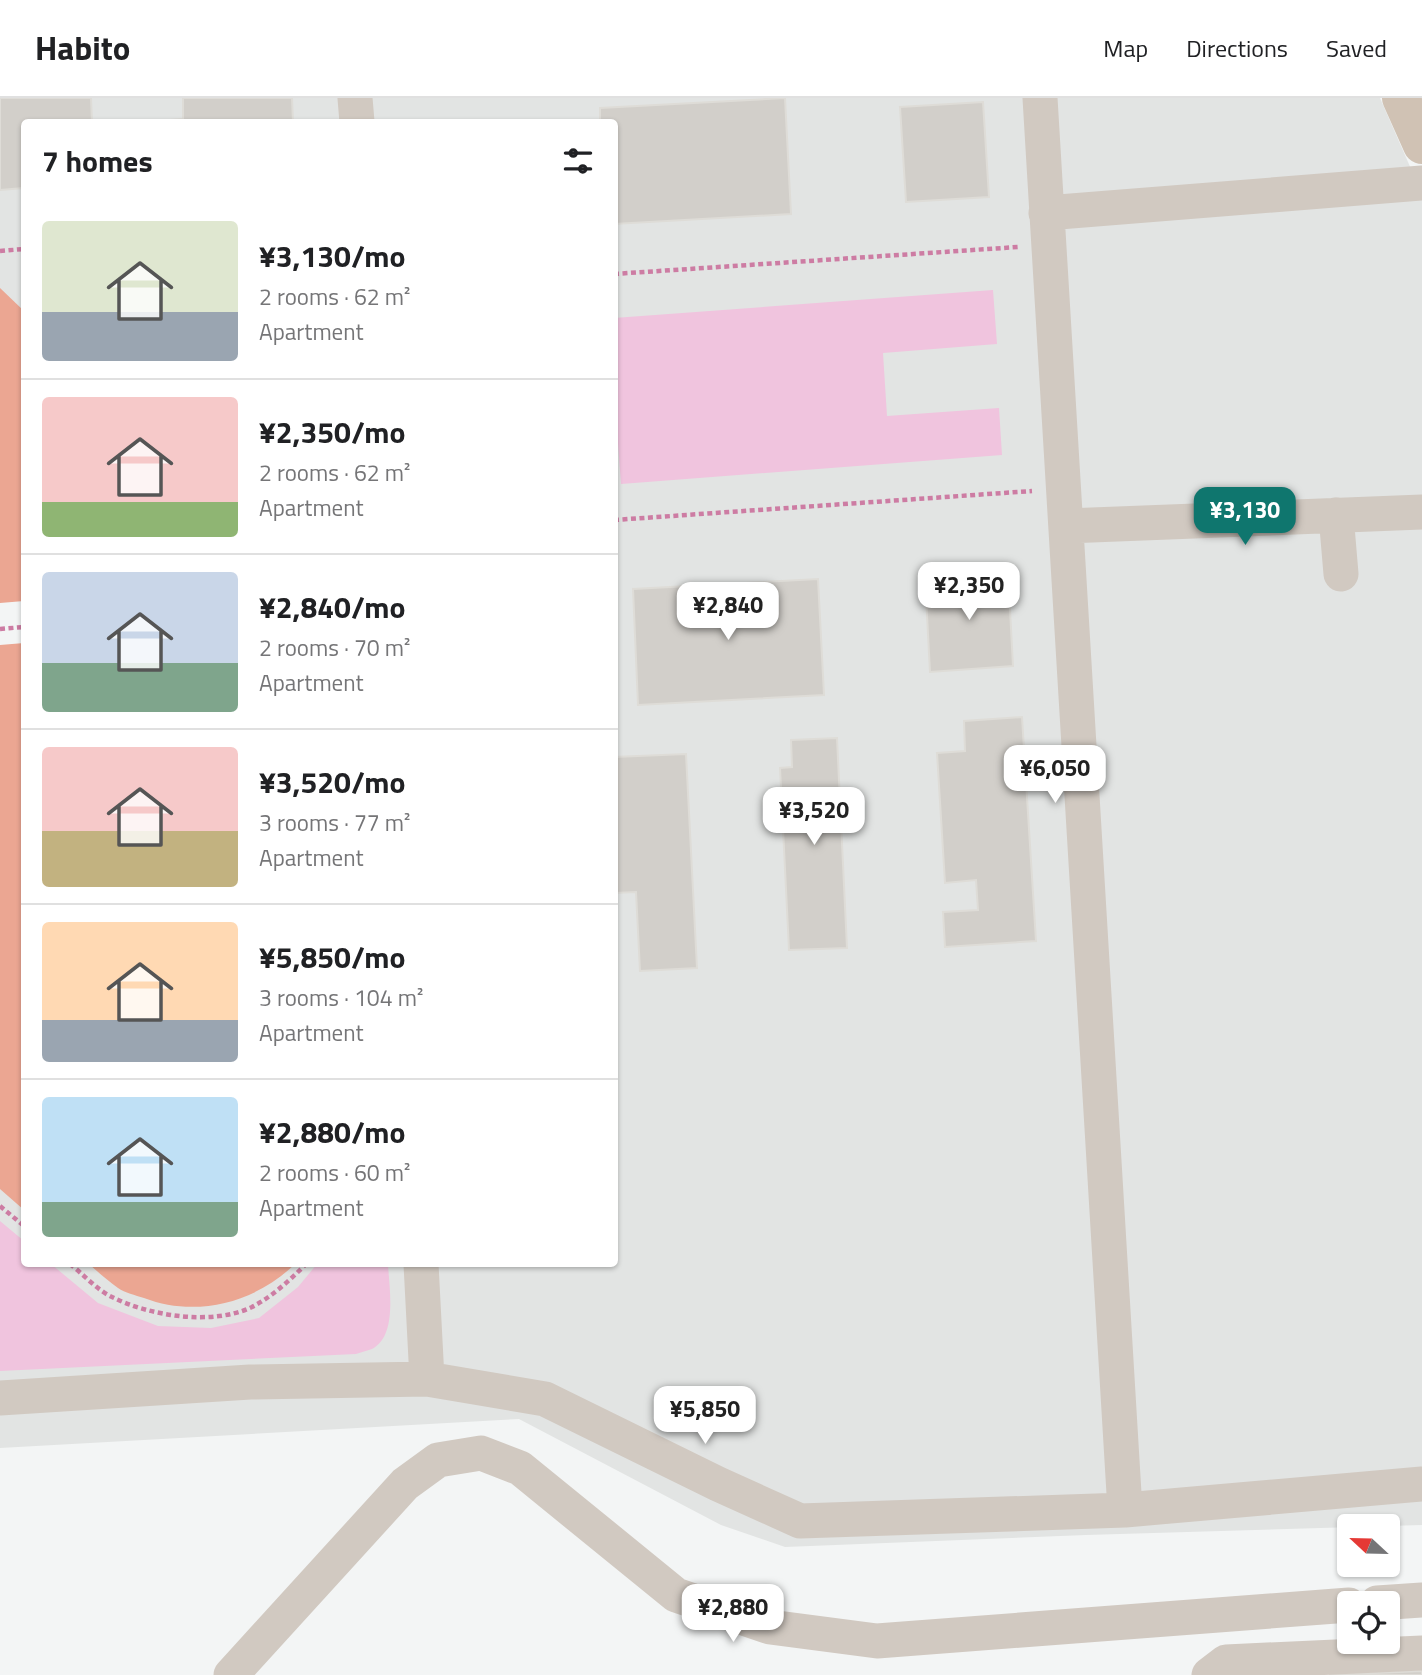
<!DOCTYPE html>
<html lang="en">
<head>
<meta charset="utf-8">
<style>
	body { margin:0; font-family:"Titillium Web",sans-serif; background:#f2f2f2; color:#202124; height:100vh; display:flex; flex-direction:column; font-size:26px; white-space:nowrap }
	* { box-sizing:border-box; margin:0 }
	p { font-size:23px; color:#757577 }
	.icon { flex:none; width:38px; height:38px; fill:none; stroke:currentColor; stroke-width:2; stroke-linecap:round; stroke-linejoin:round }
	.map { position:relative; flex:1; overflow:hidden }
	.sheet { position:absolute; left:21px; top:21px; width:597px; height:1148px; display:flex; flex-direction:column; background:#fff; border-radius:7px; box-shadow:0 2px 5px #0004 }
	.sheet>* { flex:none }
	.needle { width:46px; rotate:292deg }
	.buttons { position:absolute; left:1337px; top:1416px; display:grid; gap:14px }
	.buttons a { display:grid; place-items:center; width:63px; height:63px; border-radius:7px; background:#fff; box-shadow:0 2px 5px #0004; font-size:35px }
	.price { position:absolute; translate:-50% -60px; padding:0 16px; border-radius:14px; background:#fff; color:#222; font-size:23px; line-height:46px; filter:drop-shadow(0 2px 4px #0008) }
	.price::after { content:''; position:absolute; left:50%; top:42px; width:21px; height:16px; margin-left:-10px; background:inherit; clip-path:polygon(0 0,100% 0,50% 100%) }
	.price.active { background:#0f766e; color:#fff }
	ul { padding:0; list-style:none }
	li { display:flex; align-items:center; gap:21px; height:175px; padding:0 21px }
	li+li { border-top:2px solid #e0e0e0 }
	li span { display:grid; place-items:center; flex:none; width:196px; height:140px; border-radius:7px; color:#555 }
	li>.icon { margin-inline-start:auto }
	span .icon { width:84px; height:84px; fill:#fffc; stroke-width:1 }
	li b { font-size:30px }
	h2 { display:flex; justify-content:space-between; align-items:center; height:84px; padding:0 21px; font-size:30px }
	header { display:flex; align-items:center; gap:42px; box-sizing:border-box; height:98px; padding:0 35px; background:#fff; border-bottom:2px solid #e0e0e0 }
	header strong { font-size:33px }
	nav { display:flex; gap:38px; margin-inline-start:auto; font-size:24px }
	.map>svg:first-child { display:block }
</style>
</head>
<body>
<header>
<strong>Habito</strong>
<nav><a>Map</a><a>Directions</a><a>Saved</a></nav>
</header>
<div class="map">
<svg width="1422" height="1577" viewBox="0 0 1422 1577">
	<rect width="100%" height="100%" fill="#f3f5f5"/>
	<!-- education -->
	<path fill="#e2e4e3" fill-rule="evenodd" d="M 0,0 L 1380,0 L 1422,96 L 1422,1427 L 1086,1437 L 785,1449 L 721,1427 L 519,1321 L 0,1350 ZM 24,24 L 614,24 L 614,1166 L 24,1166 Z"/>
	<!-- green -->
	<path fill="#f0c4de" d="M 993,192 L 997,246 L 883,255 L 887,318 L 999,310 L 1002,357 L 621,386 L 614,292 L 614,220 Z
		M 0,1123 L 24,1143 L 24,1166 L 51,1166 L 98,1205 L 158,1228 L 211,1230 L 259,1220 L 298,1189 L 317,1166 L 388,1166 C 389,1189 398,1238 372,1251 C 367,1253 361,1254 356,1256 L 0,1273 Z"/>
	<!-- water -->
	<path fill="#eba692" d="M 0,190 L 24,213 L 24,1112 L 0,1091 Z
		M 89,1166 L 295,1166 C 255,1205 196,1220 144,1200 C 135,1197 125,1195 118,1190 C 108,1183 98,1174 89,1166 Z"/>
	<!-- pier -->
	<path fill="#f3f5f5" d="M 24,503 L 24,545 L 0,547 L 0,505 Z"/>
	<!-- building -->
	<path fill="#d2cfca" stroke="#dedcd7" stroke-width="2" d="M 0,0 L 91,0 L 92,24 L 24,24 L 24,90 L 0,92 Z
		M 183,0 L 292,0 L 293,24 L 145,24 L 183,21 Z
		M 785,0 L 791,116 L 614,126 L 614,24 L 600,24 L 600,10 Z
		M 983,4 L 989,99 L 906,104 L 900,9 Z
		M 1008,474 L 1013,568 L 930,574 L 925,479 Z
		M 818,481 L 824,597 L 638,607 L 633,491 Z
		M 1022,619 L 1036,843 L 945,849 L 943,814 L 978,812 L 976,782 L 945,785 L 937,655 L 965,653 L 964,623 Z
		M 837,640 L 847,850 L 789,852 L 780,670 L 792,669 L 791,642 Z
		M 686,656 L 697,870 L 640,873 L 636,794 L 614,795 L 614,659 Z
		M 1422,1573 L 1422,1577 L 1329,1577 Z"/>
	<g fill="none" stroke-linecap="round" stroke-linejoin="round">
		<!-- path -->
		<path stroke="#cd7ca3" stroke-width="4.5" stroke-dasharray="5 3.5" stroke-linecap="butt" d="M 0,153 L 24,151
			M 614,176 L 1018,149
			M 614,422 L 1032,393
			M 0,531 L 24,529
			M 0,1108 L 24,1128
			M 70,1166 C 83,1176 97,1192 112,1199 C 150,1218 212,1228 252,1209 C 273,1198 290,1182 306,1166"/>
		<!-- minor -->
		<path stroke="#d1c9c1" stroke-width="35" d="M 355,0 L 357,24
			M 1040,0 L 1125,1412
			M 1046,115 L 1422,85
			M 1336,417 L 1341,476
			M 1066,428 L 1422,414
			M 421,1166 L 427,1281
			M 0,1300 L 250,1284 L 427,1281 L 545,1301 L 718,1386 L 800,1423 L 1125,1412 L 1422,1386
			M 1377,1505 L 1422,1502
			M 231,1577 L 405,1386 L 438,1362 L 481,1355 L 520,1370 L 676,1497 L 770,1529 L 877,1543 L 1349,1507
			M 1209,1577 L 1226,1564 L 1422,1555"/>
		<!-- major -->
		<path stroke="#d0c2b4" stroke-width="38" d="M 1401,0 L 1422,47"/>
	</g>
</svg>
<div class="buttons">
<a><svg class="needle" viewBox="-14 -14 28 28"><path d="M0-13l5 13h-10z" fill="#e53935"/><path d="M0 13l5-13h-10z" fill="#757577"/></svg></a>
<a><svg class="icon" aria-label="locate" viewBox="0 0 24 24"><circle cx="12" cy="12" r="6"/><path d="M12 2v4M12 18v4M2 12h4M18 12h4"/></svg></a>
</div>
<b class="price active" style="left:1245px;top:449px">¥3,130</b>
<b class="price" style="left:969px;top:524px">¥2,350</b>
<b class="price" style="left:728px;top:544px">¥2,840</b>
<b class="price" style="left:1055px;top:707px">¥6,050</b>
<b class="price" style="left:814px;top:749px">¥3,520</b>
<b class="price" style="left:705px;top:1348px">¥5,850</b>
<b class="price" style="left:733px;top:1546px">¥2,880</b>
<section class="sheet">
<h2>7 homes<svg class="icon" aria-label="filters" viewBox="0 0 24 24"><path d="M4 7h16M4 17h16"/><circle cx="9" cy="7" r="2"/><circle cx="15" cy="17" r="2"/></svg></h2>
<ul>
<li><span style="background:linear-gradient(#dfe7d0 65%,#9aa5b1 0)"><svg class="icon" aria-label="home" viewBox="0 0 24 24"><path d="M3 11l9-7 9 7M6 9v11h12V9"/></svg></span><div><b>¥3,130/mo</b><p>2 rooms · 62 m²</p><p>Apartment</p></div></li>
<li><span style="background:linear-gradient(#f6c9c9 75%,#8fb573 0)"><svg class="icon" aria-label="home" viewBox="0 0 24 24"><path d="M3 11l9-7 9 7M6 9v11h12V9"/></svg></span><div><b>¥2,350/mo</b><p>2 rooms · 62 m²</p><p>Apartment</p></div></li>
<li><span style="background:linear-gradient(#c9d6e8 65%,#7fa58c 0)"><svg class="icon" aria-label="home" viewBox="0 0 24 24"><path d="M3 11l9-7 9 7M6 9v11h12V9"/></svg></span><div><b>¥2,840/mo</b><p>2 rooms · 70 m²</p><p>Apartment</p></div></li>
<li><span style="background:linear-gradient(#f6c9c9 60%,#c2b280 0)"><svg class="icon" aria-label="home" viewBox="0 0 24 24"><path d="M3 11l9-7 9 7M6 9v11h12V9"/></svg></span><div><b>¥3,520/mo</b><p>3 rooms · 77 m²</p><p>Apartment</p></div></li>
<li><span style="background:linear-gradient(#ffd9b3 70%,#9aa5b1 0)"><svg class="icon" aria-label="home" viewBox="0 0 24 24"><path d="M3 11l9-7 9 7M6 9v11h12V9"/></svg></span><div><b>¥5,850/mo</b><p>3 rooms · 104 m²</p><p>Apartment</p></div></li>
<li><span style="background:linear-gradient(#bfe0f5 75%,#7fa58c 0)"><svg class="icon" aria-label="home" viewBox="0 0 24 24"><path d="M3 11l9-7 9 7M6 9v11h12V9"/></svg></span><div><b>¥2,880/mo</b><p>2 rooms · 60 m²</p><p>Apartment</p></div></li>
</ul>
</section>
</div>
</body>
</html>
